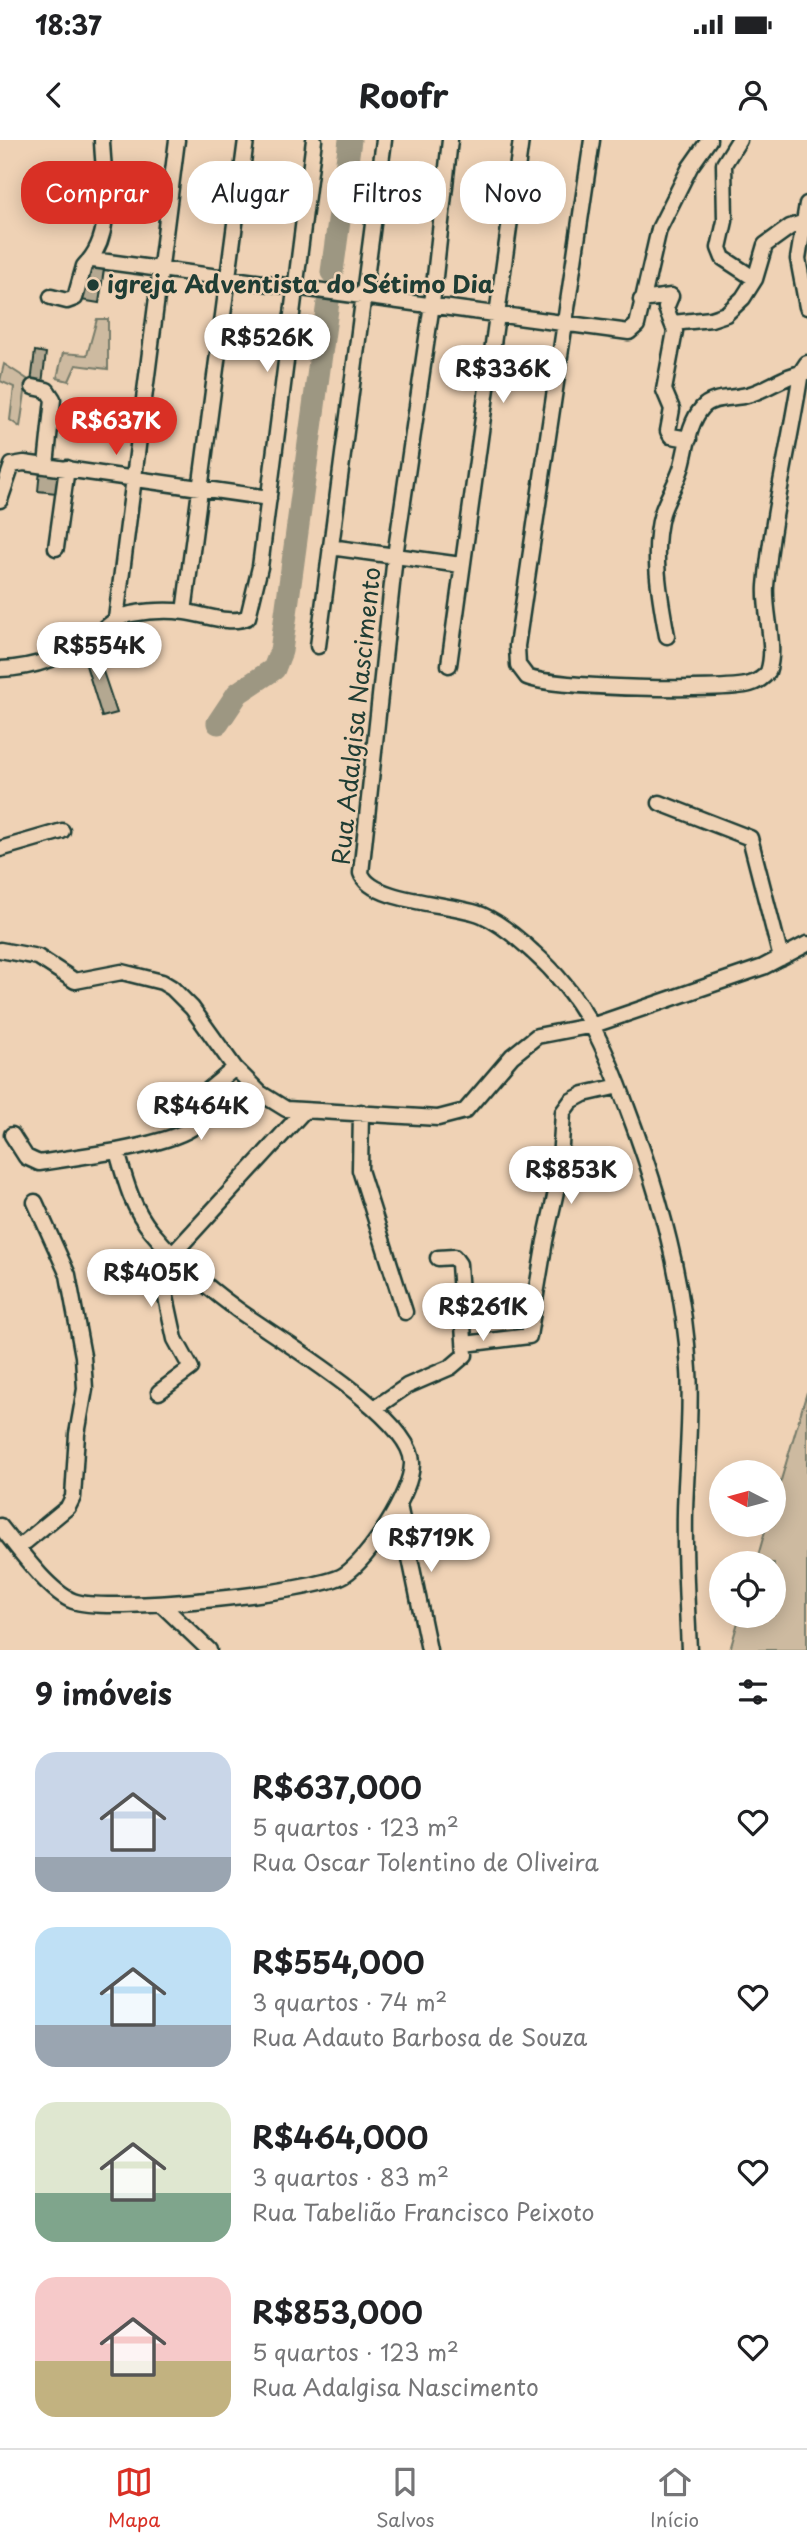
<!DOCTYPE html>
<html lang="pt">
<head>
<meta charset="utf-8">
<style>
	body { margin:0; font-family:"Playpen Sans",sans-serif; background:#f6f6f6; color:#202124; height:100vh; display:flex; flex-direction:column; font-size:26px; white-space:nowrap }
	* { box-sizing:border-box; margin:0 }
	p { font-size:23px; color:#757577 }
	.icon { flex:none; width:38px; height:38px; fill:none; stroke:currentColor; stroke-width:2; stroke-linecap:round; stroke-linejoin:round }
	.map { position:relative; height:1510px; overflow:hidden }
	.drawer { display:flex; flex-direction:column; background:#fff; flex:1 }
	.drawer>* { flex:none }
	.banner { position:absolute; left:21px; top:21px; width:766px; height:63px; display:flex; gap:14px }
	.needle { width:46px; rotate:276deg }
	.buttons { position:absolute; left:709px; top:1320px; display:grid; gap:14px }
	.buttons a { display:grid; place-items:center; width:77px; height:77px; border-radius:50%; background:#fff; box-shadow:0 4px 18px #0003; font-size:35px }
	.price { position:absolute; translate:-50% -60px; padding:0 16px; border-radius:24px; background:#fff; color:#222; font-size:23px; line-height:46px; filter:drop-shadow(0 2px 4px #0008) }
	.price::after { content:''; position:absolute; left:50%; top:42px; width:21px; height:16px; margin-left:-10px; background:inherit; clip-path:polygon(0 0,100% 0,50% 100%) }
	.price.selected { background:#d93025; color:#fff }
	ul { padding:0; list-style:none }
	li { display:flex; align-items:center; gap:21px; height:175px; padding:0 35px }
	li span { display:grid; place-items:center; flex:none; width:196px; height:140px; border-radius:21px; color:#555 }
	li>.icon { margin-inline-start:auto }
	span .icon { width:84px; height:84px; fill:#fffc; stroke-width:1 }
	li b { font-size:30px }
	h2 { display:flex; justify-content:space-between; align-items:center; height:84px; padding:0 35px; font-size:30px }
	.pill { padding:0 24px; border-radius:28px; background:#fff; box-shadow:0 4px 18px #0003; font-size:24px; line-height:63px }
	.pill.selected { background:#d93025; color:#fff }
	.status { display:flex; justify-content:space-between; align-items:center; height:49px; padding:0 35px; background:#fff; direction:ltr }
	.status svg { height:19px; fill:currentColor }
	header { display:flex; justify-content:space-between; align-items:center; height:91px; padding:0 35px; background:#fff; font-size:32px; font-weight:700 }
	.tabs { display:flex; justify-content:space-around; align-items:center; height:98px; border-top:2px solid #e0e0e0; background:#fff; font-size:19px; color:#757577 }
	.tabs a { display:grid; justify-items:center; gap:4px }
	.tabs .selected { color:#d93025 }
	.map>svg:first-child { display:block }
</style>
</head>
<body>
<div class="status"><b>18:37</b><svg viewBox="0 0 49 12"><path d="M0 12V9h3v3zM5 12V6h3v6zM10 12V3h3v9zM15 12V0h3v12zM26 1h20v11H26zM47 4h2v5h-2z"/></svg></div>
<header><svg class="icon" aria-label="back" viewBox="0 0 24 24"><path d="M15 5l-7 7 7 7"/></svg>Roofr<svg class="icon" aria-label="person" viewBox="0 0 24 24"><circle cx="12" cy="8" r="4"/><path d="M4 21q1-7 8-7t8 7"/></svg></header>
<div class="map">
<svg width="807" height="1510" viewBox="0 0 807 1510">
	<rect width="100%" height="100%" fill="#efd2b5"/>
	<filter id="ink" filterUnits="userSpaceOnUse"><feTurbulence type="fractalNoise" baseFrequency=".0143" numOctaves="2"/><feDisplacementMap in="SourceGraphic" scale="14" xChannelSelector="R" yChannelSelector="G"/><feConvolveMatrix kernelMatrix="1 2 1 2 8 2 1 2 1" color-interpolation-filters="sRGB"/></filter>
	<g filter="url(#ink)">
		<!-- green -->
		<path fill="#cdbaa0" stroke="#767c6a" stroke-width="2" d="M 97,179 L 108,179 L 108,229 L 76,225 L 69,241 L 57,238 L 63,213 L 87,215 Z
			M 4,224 L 27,239 L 20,287 L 10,280 L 14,247 L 0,241 Z
			M 807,1252 L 807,1510 L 730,1510 L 740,1475 L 774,1475 L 774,1423 L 756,1423 L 767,1384 L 774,1384 L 774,1364 Z"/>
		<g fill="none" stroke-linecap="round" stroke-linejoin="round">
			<!-- river -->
			<path stroke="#9d9782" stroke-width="23" d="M 332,132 L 350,0
				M 218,583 L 238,553 L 274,529 L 281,511 L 328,162"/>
		</g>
		<!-- building -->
		<path fill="#b4a891" stroke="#1f3d34" stroke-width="2" d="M 87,127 L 104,129 L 99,163 L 81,160 Z
			M 35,211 L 46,213 L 42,243 L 31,243 Z
			M 40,330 L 59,332 L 56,353 L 38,351 Z
			M 94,505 L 117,573 L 102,577 L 82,512 Z"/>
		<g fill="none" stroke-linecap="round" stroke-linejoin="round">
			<!-- minor casing -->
			<g stroke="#1f3d34" stroke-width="19">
				<path id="minor" d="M 450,0 L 432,164 L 395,416 L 361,733 C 371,763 454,763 482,775 C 500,783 518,798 533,812 C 585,858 606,909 629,973 C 660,1055 684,1141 689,1230 C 692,1277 686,1325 685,1372 C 684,1418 687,1464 689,1510
					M 592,0 L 517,506 L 518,525 L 527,537 C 551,548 723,552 750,544 C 757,542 764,537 768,532 C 777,506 764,474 766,446 C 772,374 790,304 801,232 L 807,223
					M 739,0 L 724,24 L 725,81 L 719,108 L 723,118 L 755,139
					M 807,64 L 798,119 L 807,167
					M 93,120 L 629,192 L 637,185 L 659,89 L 690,27 L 709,0
					M 51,157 L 67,161 L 75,158 L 84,126 C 117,94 103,40 102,0
					M 641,160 L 671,156 L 666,168 L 675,191 L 664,250 L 672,269 L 668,291 L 671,296 L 689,299
					M 673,183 L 711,179 L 726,174 L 743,158 L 755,139 L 765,105 L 790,87 L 805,82
					M 33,247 L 47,250 L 53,259 L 46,325
					M 0,360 L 12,325 L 24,323 L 269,358
					M 330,407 L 461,425
					M 56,408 L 67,328
					M 184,472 L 246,0
					M 116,479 L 177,0
					M 667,496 C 660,458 651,412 662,373 C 667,358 676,344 681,329 C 687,309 688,284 702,268 C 712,256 733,259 747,255 C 768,250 785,234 807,232
					M 318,506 L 384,0
					M 449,525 L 521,0
					M 0,529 C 36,528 65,516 95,496 C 108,487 115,477 131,474 C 148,471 168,470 185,472 C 204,474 230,486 248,477 L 260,427 L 314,0
					M 660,663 L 750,698 L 781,818
					M 0,709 L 62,691
					M 0,810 L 38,817 L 75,841 L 122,832 L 162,842 L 172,848 L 192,868 L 235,928 L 260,953 L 286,969 L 438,978 L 465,971 L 512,916 L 537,896 L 594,885 L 763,827 L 807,804
					M 361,972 L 360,1030 L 405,1172
					M 117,1011 C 136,1007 195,996 202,978 L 195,961 L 235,928
					M 172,1115 L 302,973
					M 465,1204 L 529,1196 L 545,1101 L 559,1038 L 563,972 L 571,961 L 584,954 L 619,946
					M 159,1252 L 191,1228 L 175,1199 L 161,1134 L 164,1106
					M 375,1268 L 407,1246 L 451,1227 L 465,1215 L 459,1124 L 454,1117 L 438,1118
					M 399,1365 L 429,1510
					M 0,1386 C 17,1407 48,1451 73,1461 C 106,1474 315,1453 344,1435 C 369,1419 411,1354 412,1324 C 414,1278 275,1197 238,1170 C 208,1148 176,1121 152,1092 C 132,1068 125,1040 117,1011 L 39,1023 L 26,1017 L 12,995
					M 18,1408 L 68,1367 L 73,1357 L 77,1294 L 85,1249 L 83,1216 L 68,1135 L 35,1062
					M 161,1464 L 209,1510"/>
			</g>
			<!-- minor -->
			<use href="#minor" stroke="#efd2b5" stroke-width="14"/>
		</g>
	</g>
	<!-- markers -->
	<circle fill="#1f3d34" stroke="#efd2b5" stroke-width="2.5" cx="93" cy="145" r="7"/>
	<g text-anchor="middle" stroke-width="5" stroke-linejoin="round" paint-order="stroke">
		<!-- poi labels -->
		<g font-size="24" font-weight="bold" fill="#1f3d34" stroke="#efd2b5" text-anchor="start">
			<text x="107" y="153">igreja Adventista do Sétimo Dia</text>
		</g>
		<!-- street labels -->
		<g font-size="24" fill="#1f3d34" stroke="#efd2b5">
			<text transform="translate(357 576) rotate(-84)" y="8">Rua Adalgisa Nascimento</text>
		</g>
	</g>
</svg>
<div class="buttons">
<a><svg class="needle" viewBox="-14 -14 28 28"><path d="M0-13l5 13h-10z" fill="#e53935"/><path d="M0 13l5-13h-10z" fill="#757577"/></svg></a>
<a><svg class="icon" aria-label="locate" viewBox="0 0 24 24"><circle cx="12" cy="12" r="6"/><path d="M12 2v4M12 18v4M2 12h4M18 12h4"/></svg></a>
</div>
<b class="price" style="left:267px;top:234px">R$526K</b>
<b class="price" style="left:503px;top:265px">R$336K</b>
<b class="price selected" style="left:116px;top:317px">R$637K</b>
<b class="price" style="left:99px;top:542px">R$554K</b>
<b class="price" style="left:201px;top:1002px">R$464K</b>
<b class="price" style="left:571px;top:1066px">R$853K</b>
<b class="price" style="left:151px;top:1169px">R$405K</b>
<b class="price" style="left:483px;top:1203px">R$261K</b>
<b class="price" style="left:431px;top:1434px">R$719K</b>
<div class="banner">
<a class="pill selected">Comprar</a>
<a class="pill">Alugar</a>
<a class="pill">Filtros</a>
<a class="pill">Novo</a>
</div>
</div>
<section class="drawer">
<h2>9 imóveis<svg class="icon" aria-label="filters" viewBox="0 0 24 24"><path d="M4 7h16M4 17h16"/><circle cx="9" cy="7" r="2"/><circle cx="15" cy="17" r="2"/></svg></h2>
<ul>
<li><span style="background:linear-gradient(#c9d6e8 75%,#9aa5b1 0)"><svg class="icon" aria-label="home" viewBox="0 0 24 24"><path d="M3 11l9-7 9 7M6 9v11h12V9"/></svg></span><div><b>R$637,000</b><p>5 quartos · 123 m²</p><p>Rua Oscar Tolentino de Oliveira</p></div><svg class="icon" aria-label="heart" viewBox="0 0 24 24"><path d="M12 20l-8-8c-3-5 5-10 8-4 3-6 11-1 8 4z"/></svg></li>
<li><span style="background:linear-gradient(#bfe0f5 70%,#9aa5b1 0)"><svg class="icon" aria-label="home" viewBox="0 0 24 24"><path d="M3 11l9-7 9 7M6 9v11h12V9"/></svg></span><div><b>R$554,000</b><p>3 quartos · 74 m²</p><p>Rua Adauto Barbosa de Souza</p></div><svg class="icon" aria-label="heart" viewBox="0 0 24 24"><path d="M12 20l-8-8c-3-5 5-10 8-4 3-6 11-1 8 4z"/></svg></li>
<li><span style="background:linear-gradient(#dfe7d0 65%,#7fa58c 0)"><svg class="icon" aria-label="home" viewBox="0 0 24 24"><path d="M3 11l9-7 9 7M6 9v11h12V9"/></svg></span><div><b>R$464,000</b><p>3 quartos · 83 m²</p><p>Rua Tabelião Francisco Peixoto</p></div><svg class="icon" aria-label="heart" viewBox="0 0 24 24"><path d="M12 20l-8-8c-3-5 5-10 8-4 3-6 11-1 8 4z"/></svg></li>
<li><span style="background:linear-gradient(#f6c9c9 60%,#c2b280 0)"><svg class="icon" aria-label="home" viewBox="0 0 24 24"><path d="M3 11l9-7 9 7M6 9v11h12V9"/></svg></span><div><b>R$853,000</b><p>5 quartos · 123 m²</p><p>Rua Adalgisa Nascimento</p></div><svg class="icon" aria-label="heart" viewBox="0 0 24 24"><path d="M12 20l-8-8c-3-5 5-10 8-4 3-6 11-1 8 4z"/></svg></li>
</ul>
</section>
<nav class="tabs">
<a class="selected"><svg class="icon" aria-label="map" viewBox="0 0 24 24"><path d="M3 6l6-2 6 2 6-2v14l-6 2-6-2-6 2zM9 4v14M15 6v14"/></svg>Mapa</a>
<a><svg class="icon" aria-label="saved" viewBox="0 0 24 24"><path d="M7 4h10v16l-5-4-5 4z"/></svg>Salvos</a>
<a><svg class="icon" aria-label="home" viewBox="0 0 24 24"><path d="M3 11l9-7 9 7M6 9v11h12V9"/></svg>Início</a>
</nav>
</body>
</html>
